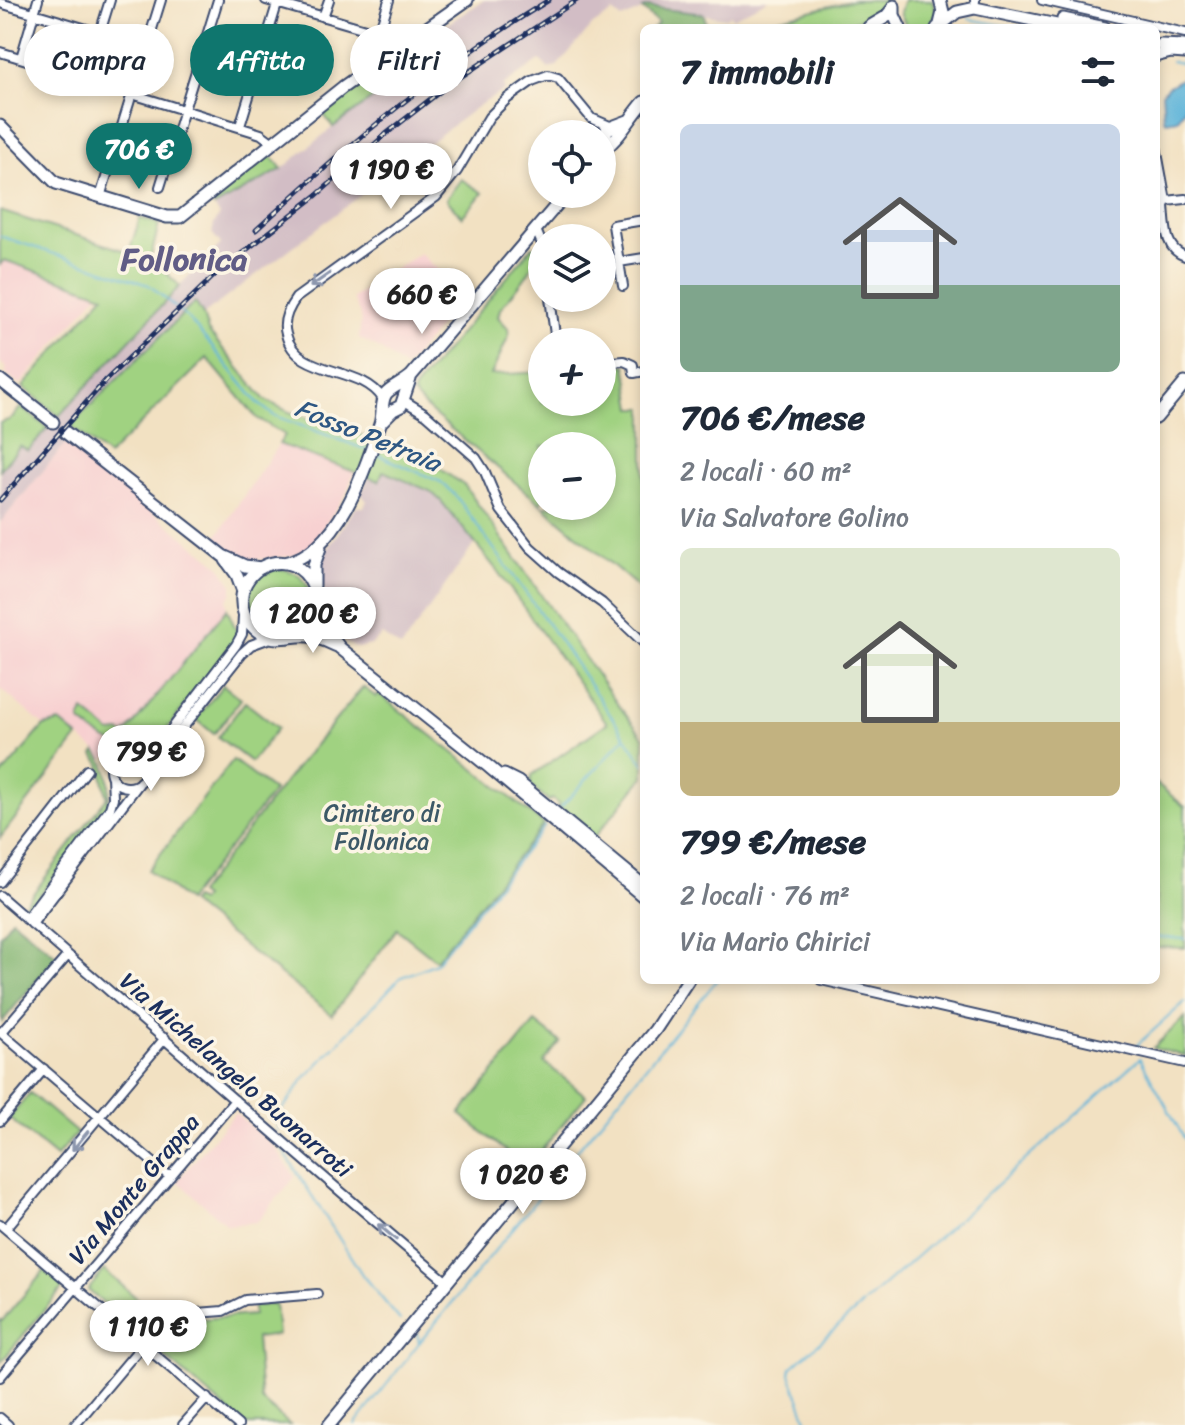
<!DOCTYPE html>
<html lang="it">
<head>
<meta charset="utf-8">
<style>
	body { margin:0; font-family:Sriracha,sans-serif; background:#f6f6f7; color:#1f2937; height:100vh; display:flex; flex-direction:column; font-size:30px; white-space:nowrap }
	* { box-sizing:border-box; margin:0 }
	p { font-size:26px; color:#747a83 }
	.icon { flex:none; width:44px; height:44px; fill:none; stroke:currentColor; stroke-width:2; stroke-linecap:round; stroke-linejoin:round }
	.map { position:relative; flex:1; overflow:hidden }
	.side { position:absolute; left:640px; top:24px; width:520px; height:960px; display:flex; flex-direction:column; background:#fff; border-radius:12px; box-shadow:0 4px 12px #0003 }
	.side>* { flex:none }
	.guide { position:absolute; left:24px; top:24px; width:496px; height:72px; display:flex; gap:16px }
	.controls { position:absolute; left:528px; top:120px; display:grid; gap:16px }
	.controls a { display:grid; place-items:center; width:88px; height:88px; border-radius:50%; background:#fff; box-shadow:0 4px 12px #0003; font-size:40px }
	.price { position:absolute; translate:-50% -68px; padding:0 18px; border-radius:28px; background:#fff; color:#222; font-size:26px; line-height:52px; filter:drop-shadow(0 2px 4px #0008) }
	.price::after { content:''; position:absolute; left:50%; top:48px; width:24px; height:18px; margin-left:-12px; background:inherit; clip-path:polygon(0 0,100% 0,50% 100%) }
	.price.selected { background:#0f766e; color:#fff }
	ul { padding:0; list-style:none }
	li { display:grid; align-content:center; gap:16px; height:424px; padding:0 40px }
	li span { display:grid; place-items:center; height:248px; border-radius:12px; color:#555 }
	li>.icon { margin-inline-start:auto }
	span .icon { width:144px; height:144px; fill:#fffc; stroke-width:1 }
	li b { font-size:34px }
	h2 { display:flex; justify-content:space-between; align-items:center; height:96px; padding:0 40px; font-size:34px }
	.chip { padding:0 28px; border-radius:36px; background:#fff; box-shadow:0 4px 12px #0003; font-size:28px; line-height:72px }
	.chip.selected { background:#0f766e; color:#fff }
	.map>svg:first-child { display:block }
</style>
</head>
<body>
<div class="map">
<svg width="1185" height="1425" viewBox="0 0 1185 1425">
	<rect width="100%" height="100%" fill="#fcf5e5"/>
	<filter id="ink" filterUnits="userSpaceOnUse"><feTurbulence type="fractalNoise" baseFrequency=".0125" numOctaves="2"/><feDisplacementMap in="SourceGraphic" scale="16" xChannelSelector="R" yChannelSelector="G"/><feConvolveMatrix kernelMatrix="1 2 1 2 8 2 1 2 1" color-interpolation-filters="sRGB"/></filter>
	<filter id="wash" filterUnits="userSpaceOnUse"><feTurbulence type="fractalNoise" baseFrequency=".006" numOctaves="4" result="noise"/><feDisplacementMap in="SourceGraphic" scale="32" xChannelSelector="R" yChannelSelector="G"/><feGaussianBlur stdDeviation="1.8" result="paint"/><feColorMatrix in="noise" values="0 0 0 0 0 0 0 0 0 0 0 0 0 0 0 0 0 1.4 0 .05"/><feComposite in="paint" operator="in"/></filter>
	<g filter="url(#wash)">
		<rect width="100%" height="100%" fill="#f2e1c2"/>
		<!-- built -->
		<path fill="#f7cfd0" d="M 420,253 L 456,287 L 460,301 L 405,368 L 380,349 L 359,338 L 361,318 L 353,298 Z
			M 4,260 L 99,293 L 20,385 L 5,373 L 7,369 L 0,362 L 0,265 Z
			M 66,443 L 220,566 L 232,584 L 232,593 L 227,600 L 227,609 L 100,765 L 94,755 L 95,750 L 60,722 L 44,726 L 0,688 L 0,523 Z
			M 279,444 L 354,472 L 346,494 L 311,546 L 293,556 L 244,561 L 224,549 L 226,545 L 216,537 Z
			M 235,1113 L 275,1147 L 295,1177 L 257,1222 L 227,1225 L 177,1181 Z"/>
		<!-- industrial -->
		<path fill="#d2bdc5" d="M 484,0 L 768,0 L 733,18 L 731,15 L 725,18 L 667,8 L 648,7 L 622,19 L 613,12 L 593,25 L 557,66 L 548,68 L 540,60 L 503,86 L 505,90 L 478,106 L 203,315 L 77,431 L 70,426 L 60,438 L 66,443 L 0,523 L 0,470 L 21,445 L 28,451 L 147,318 L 221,244 L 212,233 L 214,224 L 220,215 L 214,207 L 282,169 L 333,127 L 390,86 L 438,30 Z
			M 383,470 L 430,491 L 441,500 L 475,543 L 401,648 L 382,635 L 371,645 L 357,648 L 343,641 L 325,621 L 325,593 L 319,572 L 321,558 L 356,507 L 364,507 L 365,504 L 367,501 L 361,494 L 369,477 L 379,481 Z"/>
		<!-- green -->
		<path fill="#a0d281" stroke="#5e8070" stroke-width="2" d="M 854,0 L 885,0 C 874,34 773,28 742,28 Z
			M 904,0 L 932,0 L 937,12 L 930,27 L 906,26 L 900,12 Z
			M 438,30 L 390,86 L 333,127 L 322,112 Z
			M 270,154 L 282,169 L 214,207 L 212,202 Z
			M 461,179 L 483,193 L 462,217 L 446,199 Z
			M 0,211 L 129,252 L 140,218 L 159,224 L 152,253 L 146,260 L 162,269 L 180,286 L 59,416 L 23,387 L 104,295 L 4,260 L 0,265 Z
			M 533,246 L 536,246 C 539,269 513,291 500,309 L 498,317 L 508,328 L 509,335 L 491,375 L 542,372 L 542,402 L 602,402 L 602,367 L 626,365 L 633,408 L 644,408 L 644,592 L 543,506 L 602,506 L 602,446 L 542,446 L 542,505 L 424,406 L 413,394 L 414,389 Z
			M 195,302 L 203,315 L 208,331 L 265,400 L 289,412 L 380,441 L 439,468 L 465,486 L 616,702 L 644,738 L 644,777 L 592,840 L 586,835 L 588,832 L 586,830 L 582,832 L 577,827 L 578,823 L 573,824 L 565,817 L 567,814 L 557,808 L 559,805 L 552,799 L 549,801 L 530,785 L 532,775 L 607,723 L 496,569 L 441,501 L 430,491 L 383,471 L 379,481 L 279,444 L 285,435 L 257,418 L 207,358 L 108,456 L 70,426 Z
			M 21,407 L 48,428 L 28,451 L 20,446 L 0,470 L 0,423 L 11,419 Z
			M247 601a32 32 0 1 1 64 0a32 32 0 1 1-64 0Z
			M 227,609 L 238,634 L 236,640 L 159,739 C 128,755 106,743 82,723 L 80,720 L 84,711 L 111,733 L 120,732 L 125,735 Z
			M 223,685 L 241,699 L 214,734 L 196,719 Z
			M 363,687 L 376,697 L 379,694 L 544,824 L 436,960 L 397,929 L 332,1015 L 190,903 L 193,899 L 200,902 L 203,898 L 198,894 L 291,774 Z
			M 245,702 L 278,728 L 251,762 L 218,737 Z
			M 60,722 L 78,737 L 0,838 L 0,777 L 44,726 Z
			M 96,751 C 109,766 111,786 108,805 L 33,904 L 22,908 L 107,797 L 100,764 L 94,755 Z
			M 233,760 L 274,791 L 187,901 L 148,870 Z
			M 1156,783 L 1185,807 L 1185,948 L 1156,947 Z
			M 1185,1017 L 1185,1056 L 1153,1048 Z
			M 535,1022 L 560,1042 L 544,1062 L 586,1096 L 527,1168 L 460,1114 Z
			M 30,1093 L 77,1133 L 56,1157 L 9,1118 Z
			M 46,1269 L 65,1285 L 1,1362 L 0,1320 L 2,1321 Z
			M 104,1270 L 153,1312 L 117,1315 L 88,1290 Z
			M 275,1304 L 278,1335 L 256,1338 L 261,1400 L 290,1425 L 245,1425 L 138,1334 L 137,1324 L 253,1315 L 253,1306 Z"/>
		<!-- forest -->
		<path fill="#80b46f" stroke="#4e7266" stroke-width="2" d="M 648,7 L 704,14 L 706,24 L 701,28 L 654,28 L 658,23 L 642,9 Z
			M 12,919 L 57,956 L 2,1022 L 0,935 Z"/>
		<!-- water -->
		<path fill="#5cb3d9" stroke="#3c719c" stroke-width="2" d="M 1185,77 L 1185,108 L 1178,119 L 1166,121 L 1164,119 L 1162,93 L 1167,87 Z"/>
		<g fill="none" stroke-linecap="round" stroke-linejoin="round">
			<!-- stream -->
			<path stroke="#5cb3d9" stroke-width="2" d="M 969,19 L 1019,28
				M 1171,61 L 1185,64
				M 0,236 L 149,285 L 189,319 L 259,404 L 273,415 L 367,450
				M 376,454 L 441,482 L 456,496 L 551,628 L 644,764
				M 561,807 L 625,737
				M 1156,937 L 1185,939
				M 1138,1051 L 1137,1045 L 1185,1002
				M 1141,1060 L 1185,1140
				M 277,1132 L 278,1116 L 303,1080 L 400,978 L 436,963 L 545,826
				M 281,1147 L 363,1276 L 400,1320
				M 419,1343 L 717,980
				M 355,1425 L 419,1343 L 417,1333
				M 809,1425 L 790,1374 L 791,1368 L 1140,1058"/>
		</g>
	</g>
	<g filter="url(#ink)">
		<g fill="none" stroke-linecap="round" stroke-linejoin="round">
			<!-- street casing -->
			<g stroke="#3b4a6d" stroke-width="12">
				<path id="street" d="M 266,0 L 379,33 L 389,0
					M 1042,0 L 1185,33
					M 975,1 L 975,0
					M 0,3 L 100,33
					M 323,17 L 329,0
					M 0,52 L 86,78 L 110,0
					M 21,58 L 38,0
					M 132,94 L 261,134 L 273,143
					M 240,126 L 278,1
					M 1156,147 L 1166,201 L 1164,206 C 1166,225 1164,249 1185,256
					M 160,187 L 218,0
					M 100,197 L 161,0
					M 1166,201 L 1185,199
					M 644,220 L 613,225 L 619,262 L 644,258
					M 536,230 L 542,244
					M 619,262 L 623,286
					M 550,298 L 556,342
					M 602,363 L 624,361 L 633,365 L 634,373 L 644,371
					M 383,399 C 361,364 296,378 286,334 C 282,321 288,309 296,298 L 436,197 L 457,171 L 489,117 L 508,98 L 532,81 L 548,75 L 558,78 L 591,118 L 612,127
					M 403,400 L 426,414 L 476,458 L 485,472 L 501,510 L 530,547 L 558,572 L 602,603 L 644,643
					M110 769a18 18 0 1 1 36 0a18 18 0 1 1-36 0Z
					M 136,753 L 154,746 L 164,739 L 236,645 L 242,634 L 243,616
					M 144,777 L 242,653 L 251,645 L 270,638
					M 0,882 L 87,770
					M 0,896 C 149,1025 296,1155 447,1282
					M 26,919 L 110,808 L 113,798 L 112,776
					M 32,924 L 140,782
					M 821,980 L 1185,1063
					M 0,1032 L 170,1177
					M 1,1033 L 68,955
					M 0,1121 L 44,1069
					M 0,1224 L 238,1425
					M 7,1227 L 165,1038
					M 121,1324 L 134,1318 L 223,1311 L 245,1300 L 317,1294
					M 0,1377 L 235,1100
					M 0,1418 L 8,1425
					M 75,1425 L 144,1343
					M 183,1425 L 207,1398"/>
			</g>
			<!-- secondary casing -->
			<g stroke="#3b4a6d" stroke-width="15">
				<path id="secondary" d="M 894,6 L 894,15 L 900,28
					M 1063,19 L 1105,28
					M 940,24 L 943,12 L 940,0
					M 869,27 L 886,17 L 894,7
					M 937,28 L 957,12 L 975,8 L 1071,28
					M 1161,45 L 1184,46
					M 1159,55 L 1171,52 L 1185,53
					M 0,126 L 56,183 L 167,217 L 180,217 L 343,87 L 467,0
					M 602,151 C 620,138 629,119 644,102
					M 602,151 L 607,129 L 628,121
					M 0,380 L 53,422
					M 1156,418 L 1185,383
					M 381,422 L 393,410 L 401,406 L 410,379
					M 65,432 L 223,556 L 245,566 L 261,568
					M 226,560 L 237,575 L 243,591
					M 284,563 C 338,553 365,471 380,424 C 383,416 381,400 386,394 C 389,389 405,382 411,376 L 566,194
					M 314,586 L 314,565 L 320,548
					M 316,607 L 322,625 L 340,648 L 489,767 L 644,897
					M 290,636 C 341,615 308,544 262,567 C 251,573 243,584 242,596 C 240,618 256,637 278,638 C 288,638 298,635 308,636 C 319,637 328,642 337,646
					M 504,775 L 518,782 L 644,886
					M 329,1425 L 655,1030 L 688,980"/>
			</g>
			<!-- street -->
			<use href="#street" stroke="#fff" stroke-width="8"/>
			<!-- secondary -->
			<use href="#secondary" stroke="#fff" stroke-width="11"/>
			<!-- rail casing -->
			<g stroke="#1b2f5e" stroke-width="5">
				<path id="rail" d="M 256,230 C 347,146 442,65 549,0
					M 0,500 L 106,380 L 218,272 L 317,195 L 386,134 L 447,86 L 577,0"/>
			</g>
			<!-- rail -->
			<use href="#rail" stroke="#fcf5e5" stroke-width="2" stroke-dasharray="6" stroke-linecap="butt"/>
		</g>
		<!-- one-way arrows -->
		<defs><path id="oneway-shaft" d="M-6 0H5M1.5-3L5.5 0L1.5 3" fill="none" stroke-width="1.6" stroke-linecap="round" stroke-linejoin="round" transform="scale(2)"/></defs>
		<g stroke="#8d97ae">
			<use href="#oneway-shaft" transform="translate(320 280) rotate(145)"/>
			<use href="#oneway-shaft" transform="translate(80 1141) rotate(130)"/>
			<use href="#oneway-shaft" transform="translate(387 1232) rotate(-140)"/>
		</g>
	</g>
	<g text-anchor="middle" stroke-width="7" stroke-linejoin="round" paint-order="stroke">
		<!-- park labels -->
		<g font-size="24" fill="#3c5867" stroke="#fcf5e5">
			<text x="382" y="821">Cimitero di<tspan x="382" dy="28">Follonica</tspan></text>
		</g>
		<!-- street labels -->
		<g font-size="24" fill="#1b2f5e" stroke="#fcf5e5">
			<text transform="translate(236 1075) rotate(41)" y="8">Via Michelangelo Buonarroti</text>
			<text transform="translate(134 1189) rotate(-50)" y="8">Via Monte Grappa</text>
		</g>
		<!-- water labels -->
		<g font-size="26" font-style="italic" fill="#2e5783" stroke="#fcf5e5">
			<text transform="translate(368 435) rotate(22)" y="9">Fosso Petraia</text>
		</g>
		<!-- district labels -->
		<g font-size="32" font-weight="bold" fill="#615d86" stroke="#fcf5e5">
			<text x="184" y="270">Follonica</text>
		</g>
	</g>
</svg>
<div class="controls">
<a><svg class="icon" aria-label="locate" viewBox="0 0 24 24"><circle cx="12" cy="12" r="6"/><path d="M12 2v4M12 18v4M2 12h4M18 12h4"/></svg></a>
<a><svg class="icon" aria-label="layers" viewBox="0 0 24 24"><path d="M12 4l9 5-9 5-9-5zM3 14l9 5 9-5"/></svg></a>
<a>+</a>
<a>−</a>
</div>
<b class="price selected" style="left:139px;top:191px">706 €</b>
<b class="price" style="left:391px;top:211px">1 190 €</b>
<b class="price" style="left:422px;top:336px">660 €</b>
<b class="price" style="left:313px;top:655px">1 200 €</b>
<b class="price" style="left:151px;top:793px">799 €</b>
<b class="price" style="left:523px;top:1216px">1 020 €</b>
<b class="price" style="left:148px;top:1368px">1 110 €</b>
<div class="guide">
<a class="chip">Compra</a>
<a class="chip selected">Affitta</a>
<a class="chip">Filtri</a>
</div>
<section class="side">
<h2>7 immobili<svg class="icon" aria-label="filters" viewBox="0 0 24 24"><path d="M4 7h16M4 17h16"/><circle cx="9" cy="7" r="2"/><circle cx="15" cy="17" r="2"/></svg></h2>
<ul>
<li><span style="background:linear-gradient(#c9d6e8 65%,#7fa58c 0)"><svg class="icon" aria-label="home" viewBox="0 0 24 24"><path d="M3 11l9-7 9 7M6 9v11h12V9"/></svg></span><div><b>706 €/mese</b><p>2 locali · 60 m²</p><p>Via Salvatore Golino</p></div></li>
<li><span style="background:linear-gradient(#dfe7d0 70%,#c2b280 0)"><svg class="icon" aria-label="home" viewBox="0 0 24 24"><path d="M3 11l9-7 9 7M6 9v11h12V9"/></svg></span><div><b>799 €/mese</b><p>2 locali · 76 m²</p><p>Via Mario Chirici</p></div></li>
</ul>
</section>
</div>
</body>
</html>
